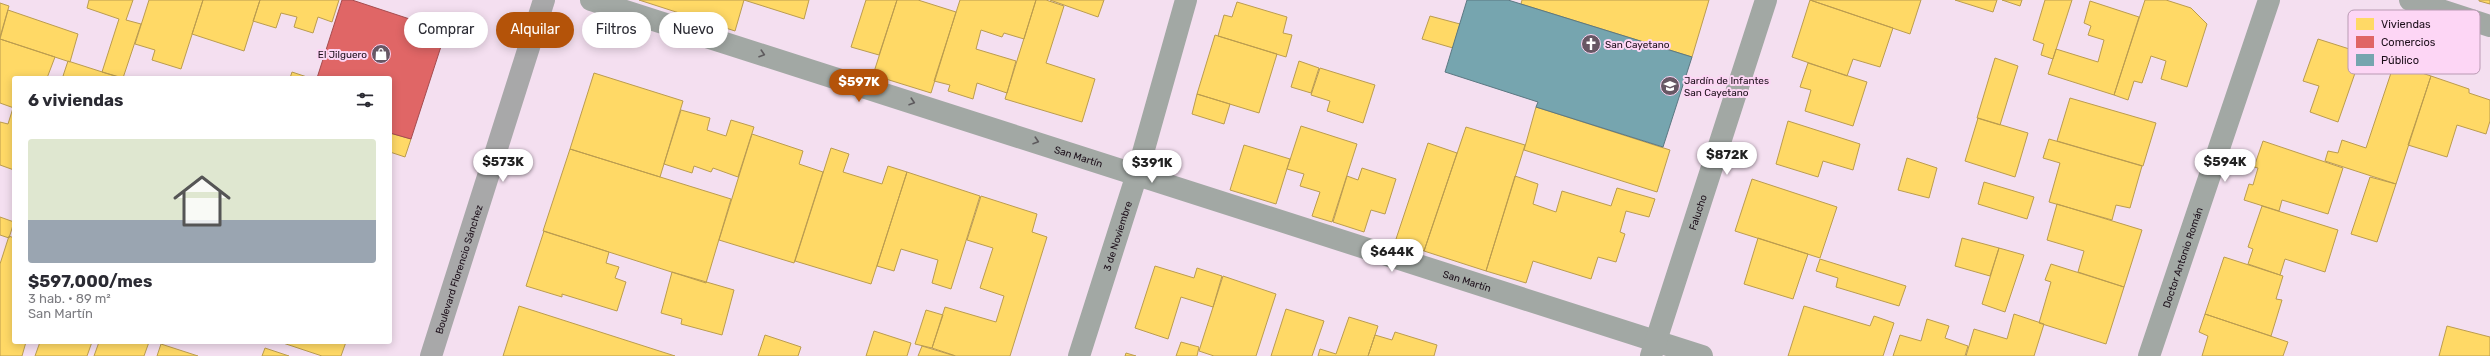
<!DOCTYPE html>
<html lang="es">
<head>
<meta charset="utf-8">
<style>
	body { margin:0; font-family:Rubik,sans-serif; background:#f7f7f7; color:#2b2b33; height:100vh; display:flex; flex-direction:column; font-size:15px; white-space:nowrap }
	* { box-sizing:border-box; margin:0 }
	p { font-size:13px; color:#7c7c81 }
	.icon { flex:none; width:22px; height:22px; fill:none; stroke:currentColor; stroke-width:2; stroke-linecap:round; stroke-linejoin:round }
	.map { position:relative; flex:1; overflow:hidden }
	.panel { position:absolute; left:12px; top:76px; width:380px; height:268px; display:flex; flex-direction:column; background:#fff; border-radius:4px; box-shadow:0 2px 10px #0003 }
	.panel>* { flex:none }
	.hud { position:absolute; left:404px; top:12px; width:380px; height:36px; display:flex; gap:8px }
	.price { position:absolute; translate:-50% -34px; padding:0 9px; border-radius:14px; background:#fff; color:#222; font-size:13px; line-height:26px; filter:drop-shadow(0 1px 2px #0008) }
	.price::after { content:''; position:absolute; left:50%; top:24px; width:12px; height:9px; margin-left:-6px; background:inherit; clip-path:polygon(0 0,100% 0,50% 100%) }
	.price.on { background:#b45309; color:#fff }
	ul { padding:0; list-style:none }
	li { display:grid; align-content:center; gap:8px; height:212px; padding:0 16px }
	li span { display:grid; place-items:center; height:124px; border-radius:4px; color:#555 }
	li>.icon { margin-inline-start:auto }
	span .icon { width:72px; height:72px; fill:#fffc; stroke-width:1 }
	li b { font-size:17px }
	h2 { display:flex; justify-content:space-between; align-items:center; height:48px; padding:0 16px; font-size:17px }
	.chip { padding:0 14px; border-radius:18px; background:#fff; box-shadow:0 2px 10px #0003; font-size:14px; line-height:36px }
	.chip.on { background:#b45309; color:#fff }
	.map>svg:first-child { display:block }
</style>
</head>
<body>
<div class="map">
<svg width="2490" height="356" viewBox="0 0 2490 356">
	<rect width="100%" height="100%" fill="#f4dff0"/>
	<!-- homes -->
	<path fill="#ffd966" stroke="#bb9c4f" d="M 89,0 L 133,0 L 126,20 L 141,24 L 123,78 L 102,72 L 119,19 L 87,8 Z
		M 149,0 L 203,0 L 181,69 L 152,60 L 155,50 L 135,44 Z
		M 203,0 L 260,0 L 244,51 L 192,34 Z
		M 260,0 L 339,0 L 332,22 L 318,17 L 313,33 L 294,27 L 297,17 L 281,13 L 276,28 L 253,21 Z
		M 639,0 L 744,0 L 735,31 Z
		M 744,0 L 809,0 L 804,19 Z
		M 866,0 L 897,0 L 879,55 L 851,47 Z
		M 897,0 L 918,0 L 956,12 L 931,93 L 873,75 Z
		M 960,0 L 1036,0 L 1024,39 L 1004,33 L 1002,37 L 981,30 L 976,49 L 1016,61 L 1007,93 L 977,83 L 973,99 L 948,91 L 950,85 L 934,81 Z
		M 1036,0 L 1046,0 L 1064,6 L 1046,63 L 1095,79 L 1082,122 L 1005,99 Z
		M 1050,0 L 1104,0 L 1098,17 Z
		M 1522,0 L 1709,0 L 1692,57 L 1521,4 Z
		M 1810,0 L 1893,28 L 1880,67 L 1853,59 L 1847,76 L 1792,57 Z
		M 1810,0 L 1921,0 L 1910,34 Z
		M 1955,0 L 1997,0 L 1993,12 Z
		M 2002,0 L 2022,0 L 2020,6 Z
		M 2045,0 L 2072,0 L 2053,59 L 2041,55 L 2044,44 L 2033,40 Z
		M 2145,0 L 2166,0 L 2191,8 L 2207,24 L 2187,87 L 2161,79 L 2166,61 L 2151,56 L 2142,83 L 2134,81 L 2128,100 L 2114,95 Z
		M 2490,0 L 2490,4 L 2479,1 L 2479,0 Z
		M 2090,1 L 2139,17 L 2114,95 L 2048,74 L 2056,49 L 2098,62 L 2104,40 L 2088,35 L 2091,26 L 2084,23 Z
		M 1237,2 L 1287,17 L 1283,33 L 1292,35 L 1286,57 L 1218,36 L 1224,15 L 1232,17 Z
		M 0,3 L 9,6 L 0,37 Z
		M 8,10 L 78,34 L 70,62 L 0,39 Z
		M 1430,16 L 1460,24 L 1453,48 L 1422,39 Z
		M 1215,35 L 1277,54 L 1259,113 L 1197,94 Z
		M 0,39 L 55,57 L 47,78 L 14,78 L 14,108 L 0,103 Z
		M 2318,39 L 2362,53 L 2338,122 L 2310,112 L 2319,86 L 2303,81 Z
		M 1995,58 L 2018,66 L 2000,125 L 1977,118 Z
		M 68,61 L 121,78 L 68,78 L 63,76 Z
		M 1299,61 L 1319,68 L 1311,93 L 1291,87 Z
		M 1808,63 L 1867,82 L 1853,126 L 1805,111 L 1811,90 L 1800,87 Z
		M 2394,64 L 2431,76 L 2396,184 L 2325,161 L 2328,151 L 2338,153 L 2342,140 L 2366,148 Z
		M 1320,68 L 1375,85 L 1363,123 L 1327,111 L 1330,101 L 1311,95 Z
		M 292,72 L 310,78 L 290,78 Z
		M 594,73 L 683,101 L 660,177 L 570,149 Z
		M 2431,76 L 2469,89 L 2469,93 L 2490,100 L 2490,121 L 2486,134 L 2457,125 L 2447,157 L 2408,145 Z
		M 1197,94 L 1230,104 L 1224,124 L 1192,114 Z
		M 2070,98 L 2156,123 L 2143,166 L 2057,141 Z
		M 1536,107 L 1670,150 L 1657,192 L 1524,150 Z
		M 13,108 L 14,108 L 14,170 L 0,165 L 0,122 L 8,124 Z
		M 681,110 L 710,118 L 707,130 L 726,136 L 731,120 L 754,127 L 738,177 L 713,168 L 711,172 L 694,166 L 692,173 L 664,164 Z
		M 1978,118 L 2028,133 L 2015,177 L 1965,161 Z
		M 1788,121 L 1860,144 L 1853,170 L 1823,161 L 1818,177 L 1776,164 Z
		M 1301,126 L 1357,144 L 1332,222 L 1312,216 L 1320,192 L 1300,186 L 1304,174 L 1287,169 Z
		M 1466,127 L 1525,145 L 1486,271 L 1424,251 Z
		M 390,133 L 411,139 L 405,157 L 390,152 Z
		M 752,134 L 803,151 L 799,164 L 823,172 L 794,263 L 719,240 Z
		M 2049,139 L 2142,166 L 2130,208 L 2116,205 L 2112,220 L 2049,202 L 2060,163 L 2043,158 Z
		M 2263,141 L 2343,168 L 2328,214 L 2282,200 L 2279,211 L 2244,200 L 2249,184 L 2253,185 L 2258,168 L 2254,167 Z
		M 1428,143 L 1457,153 L 1424,251 L 1395,242 Z
		M 1244,145 L 1290,159 L 1276,204 L 1230,190 Z
		M 831,148 L 849,154 L 843,172 L 882,184 L 888,166 L 907,172 L 871,284 L 795,261 Z
		M 570,149 L 731,199 L 706,283 L 543,231 Z
		M 1907,158 L 1937,168 L 1929,198 L 1898,190 Z
		M 1362,168 L 1396,179 L 1385,214 L 1371,210 L 1364,232 L 1333,222 L 1347,176 L 1358,180 Z
		M 907,172 L 980,196 L 951,289 L 932,283 L 938,260 L 901,249 L 894,271 L 877,266 Z
		M 1515,176 L 1538,184 L 1533,204 L 1556,212 L 1562,191 L 1611,206 L 1617,188 L 1655,199 L 1649,217 L 1626,211 L 1620,232 L 1625,234 L 1616,262 L 1598,257 L 1591,279 L 1533,261 L 1526,283 L 1486,271 Z
		M 2370,177 L 2396,184 L 2377,242 L 2351,234 Z
		M 1752,179 L 1837,207 L 1820,258 L 1735,231 Z
		M 1984,182 L 2034,197 L 2027,219 L 1978,204 Z
		M 981,196 L 1037,214 L 1032,232 L 1047,237 L 1010,356 L 956,356 L 932,348 L 945,307 L 996,322 L 1004,296 L 980,288 L 993,248 L 967,240 Z
		M 2057,204 L 2142,230 L 2124,287 L 2078,272 L 2084,251 L 2047,240 Z
		M 2262,206 L 2338,230 L 2325,272 L 2285,259 L 2280,275 L 2248,264 L 2253,249 L 2248,247 Z
		M 0,217 L 14,222 L 9,238 L 0,235 Z
		M 544,231 L 609,252 L 606,263 L 619,267 L 615,278 L 626,282 L 617,311 L 562,294 L 562,297 L 526,286 Z
		M 9,236 L 14,238 L 14,342 L 26,342 L 22,356 L 0,356 L 0,264 Z
		M 1758,238 L 1808,254 L 1793,299 L 1744,284 Z
		M 1962,238 L 1999,248 L 1990,276 L 1955,266 Z
		M 1999,248 L 2024,255 L 2005,312 L 1982,304 Z
		M 2224,257 L 2283,276 L 2276,299 L 2282,300 L 2271,336 L 2205,314 Z
		M 1820,259 L 1906,286 L 1899,306 L 1836,287 L 1838,278 L 1816,271 Z
		M 2051,264 L 2124,287 L 2106,344 L 2039,323 L 2051,282 L 2045,280 Z
		M 1155,266 L 1194,278 L 1197,268 L 1222,276 L 1213,307 L 1181,297 L 1168,339 L 1135,328 Z
		M 672,272 L 734,290 L 722,335 L 681,324 L 682,319 L 661,313 Z
		M 1223,276 L 1276,294 L 1256,356 L 1214,356 L 1199,351 Z
		M 519,306 L 675,356 L 503,356 Z
		M 1804,306 L 1870,326 L 1874,316 L 1894,323 L 1883,356 L 1788,356 Z
		M 1286,309 L 1324,321 L 1312,356 L 1271,356 Z
		M 926,310 L 943,315 L 932,348 L 915,344 Z
		M 2014,314 L 2044,324 L 2034,356 L 1966,356 L 1974,329 L 2007,339 Z
		M 2205,314 L 2288,342 L 2283,356 L 2202,356 L 2208,336 L 2199,332 Z
		M 1349,317 L 1378,326 L 1368,356 L 1318,356 L 1320,349 L 1336,354 Z
		M 1927,319 L 1949,326 L 1945,338 L 1968,346 L 1965,356 L 1893,356 L 1900,335 L 1921,341 Z
		M 2447,326 L 2490,337 L 2490,356 L 2439,356 Z
		M 874,331 L 911,343 L 907,356 L 866,356 Z
		M 1395,332 L 1437,345 L 1434,356 L 1368,356 L 1375,335 L 1392,340 Z
		M 765,335 L 801,347 L 798,356 L 758,356 Z
		M 40,342 L 92,342 L 87,356 L 35,356 Z
		M 99,342 L 149,342 L 144,356 L 94,356 Z
		M 280,342 L 346,342 L 341,356 L 322,356 Z
		M 1181,342 L 1199,347 L 1197,356 L 1176,356 Z
		M 161,344 L 198,356 L 157,356 Z
		M 922,346 L 955,356 L 918,356 Z
		M 265,348 L 289,356 L 262,356 Z
		M 1126,353 L 1136,356 L 1125,356 Z"/>
	<!-- shops -->
	<path fill="#e06666" stroke="#a54c4f" d="M 342,0 L 352,0 L 446,31 L 411,139 L 390,133 L 390,78 L 317,78 Z"/>
	<!-- public -->
	<path fill="#76a5af" stroke="#5b7882" d="M 1467,0 L 1508,0 L 1692,57 L 1663,147 L 1536,107 L 1538,102 L 1445,72 Z"/>
	<g fill="none" stroke-linecap="round" stroke-linejoin="round">
		<!-- minor -->
		<g stroke="#a2a8a4" stroke-width="22">
			<path id="s1" d="M 591,0 L 1702,356"/>
			<path d="M 2410,0 L 2490,26"/>
			<path id="s2" d="M 1079,356 L 1137,174 L 1186,0"/>
			<path id="s3" d="M 1651,356 L 1766,0"/>
			<path id="s4" d="M 2149,356 L 2269,0"/>
		</g>
		<!-- major -->
		<path stroke="#a8a8a9" stroke-width="22" id="s5" d="M 431,356 L 544,0"/>
	</g>
	<!-- one-way arrows -->
	<defs><path id="oneway-chevron" d="M-2-3.5L2.5 0L-2 3.5" fill="none" stroke-width="1.6" stroke-linecap="round" stroke-linejoin="round"/></defs>
	<g stroke="#5e5b5e">
		<use href="#oneway-chevron" transform="translate(762 54) rotate(18)"/>
		<use href="#oneway-chevron" transform="translate(912 102) rotate(18)"/>
		<use href="#oneway-chevron" transform="translate(1036 141) rotate(18)"/>
	</g>
	<!-- icons -->
	<defs>
		<g id="church-disc" transform="scale(1)"><circle r="9.5" fill="#675764" stroke="#fdd6f5"/><path d="M-1.2-6h2.4v3.5h3.3v2.4h-3.3V6h-2.4V-.1h-3.3v-2.4h3.3Z" fill="#fff"/></g>
		<g id="shop-disc" transform="scale(1)"><circle r="9.5" fill="#675764" stroke="#fdd6f5"/><path d="M-5-2.5h2.3a2.7 3.5 0 0 1 5.4 0H5L5.5 6h-11ZM-1.5-2.5h3a1.5 2.3 0 0 0-3 0Z" fill="#fff"/></g>
		<g id="school-disc" transform="scale(1)"><circle r="9.5" fill="#675764" stroke="#fdd6f5"/><path d="M0-5L7-2L0 1L-7-2ZM-4 1L0 2.5L4 1V4Q0 6-4 4Z" fill="#fff"/></g>
	</defs>
	<g fill-rule="evenodd">
		<use href="#church-disc" x="1591" y="44"/>
		<use href="#shop-disc" x="381" y="54"/>
		<use href="#school-disc" x="1670" y="86"/>
	</g>
	<g text-anchor="middle" stroke-width="4" stroke-linejoin="round" paint-order="stroke">
		<!-- poi labels -->
		<g font-size="10" fill="#1b0e19" stroke="#fdd6f5" text-anchor="start">
			<text x="1605" y="48">San Cayetano</text>
			<text x="367" y="58" text-anchor="end">El Jilguero</text>
			<text x="1684" y="84">Jardín de Infantes<tspan x="1684" dy="12">San Cayetano</tspan></text>
		</g>
		<!-- street labels -->
		<g font-size="10" fill="#1b0e19" stroke="#fdd6f5">
			<text dy="4" stroke="none"><textPath href="#s1" startOffset="512">San Martín</textPath></text>
			<text dy="4" stroke="none"><textPath href="#s3" startOffset="151">Falucho</textPath></text>
			<text dy="4" stroke="none"><textPath href="#s2" startOffset="126">3 de Noviembre</textPath></text>
			<text dy="4" stroke="none"><textPath href="#s4" startOffset="104">Doctor Antonio Román</textPath></text>
			<text dy="4" stroke="none"><textPath href="#s5" startOffset="91">Boulevard Florencio Sánchez</textPath></text>
			<text dy="4" stroke="none"><textPath href="#s1" startOffset="920">San Martín</textPath></text>
		</g>
	</g>
	<!-- legend -->
	<rect x="2348" y="10" width="132" height="64" rx="6" fill="#fdd6f5" stroke="#b99ab3" stroke-width="1"/>
	<rect x="2356" y="18" width="18" height="12" fill="#ffd966"/>
	<rect x="2356" y="36" width="18" height="12" fill="#e06666"/>
	<rect x="2356" y="54" width="18" height="12" fill="#76a5af"/>
	<g font-size="11" fill="#1b0e19">
		<text x="2381" y="28">Viviendas</text>
		<text x="2381" y="46">Comercios</text>
		<text x="2381" y="64">Público</text>
	</g>
</svg>
<b class="price on" style="left:859px;top:103px">$597K</b>
<b class="price" style="left:1727px;top:176px">$872K</b>
<b class="price" style="left:503px;top:183px">$573K</b>
<b class="price" style="left:2225px;top:183px">$594K</b>
<b class="price" style="left:1152px;top:184px">$391K</b>
<b class="price" style="left:1392px;top:273px">$644K</b>
<div class="hud">
<a class="chip">Comprar</a>
<a class="chip on">Alquilar</a>
<a class="chip">Filtros</a>
<a class="chip">Nuevo</a>
</div>
<section class="panel">
<h2>6 viviendas<svg class="icon" aria-label="filters" viewBox="0 0 24 24"><path d="M4 7h16M4 17h16"/><circle cx="9" cy="7" r="2"/><circle cx="15" cy="17" r="2"/></svg></h2>
<ul>
<li><span style="background:linear-gradient(#dfe7d0 65%,#9aa5b1 0)"><svg class="icon" aria-label="home" viewBox="0 0 24 24"><path d="M3 11l9-7 9 7M6 9v11h12V9"/></svg></span><div><b>$597,000/mes</b><p>3 hab. · 89 m²</p><p>San Martín</p></div></li>
</ul>
</section>
</div>
</body>
</html>
